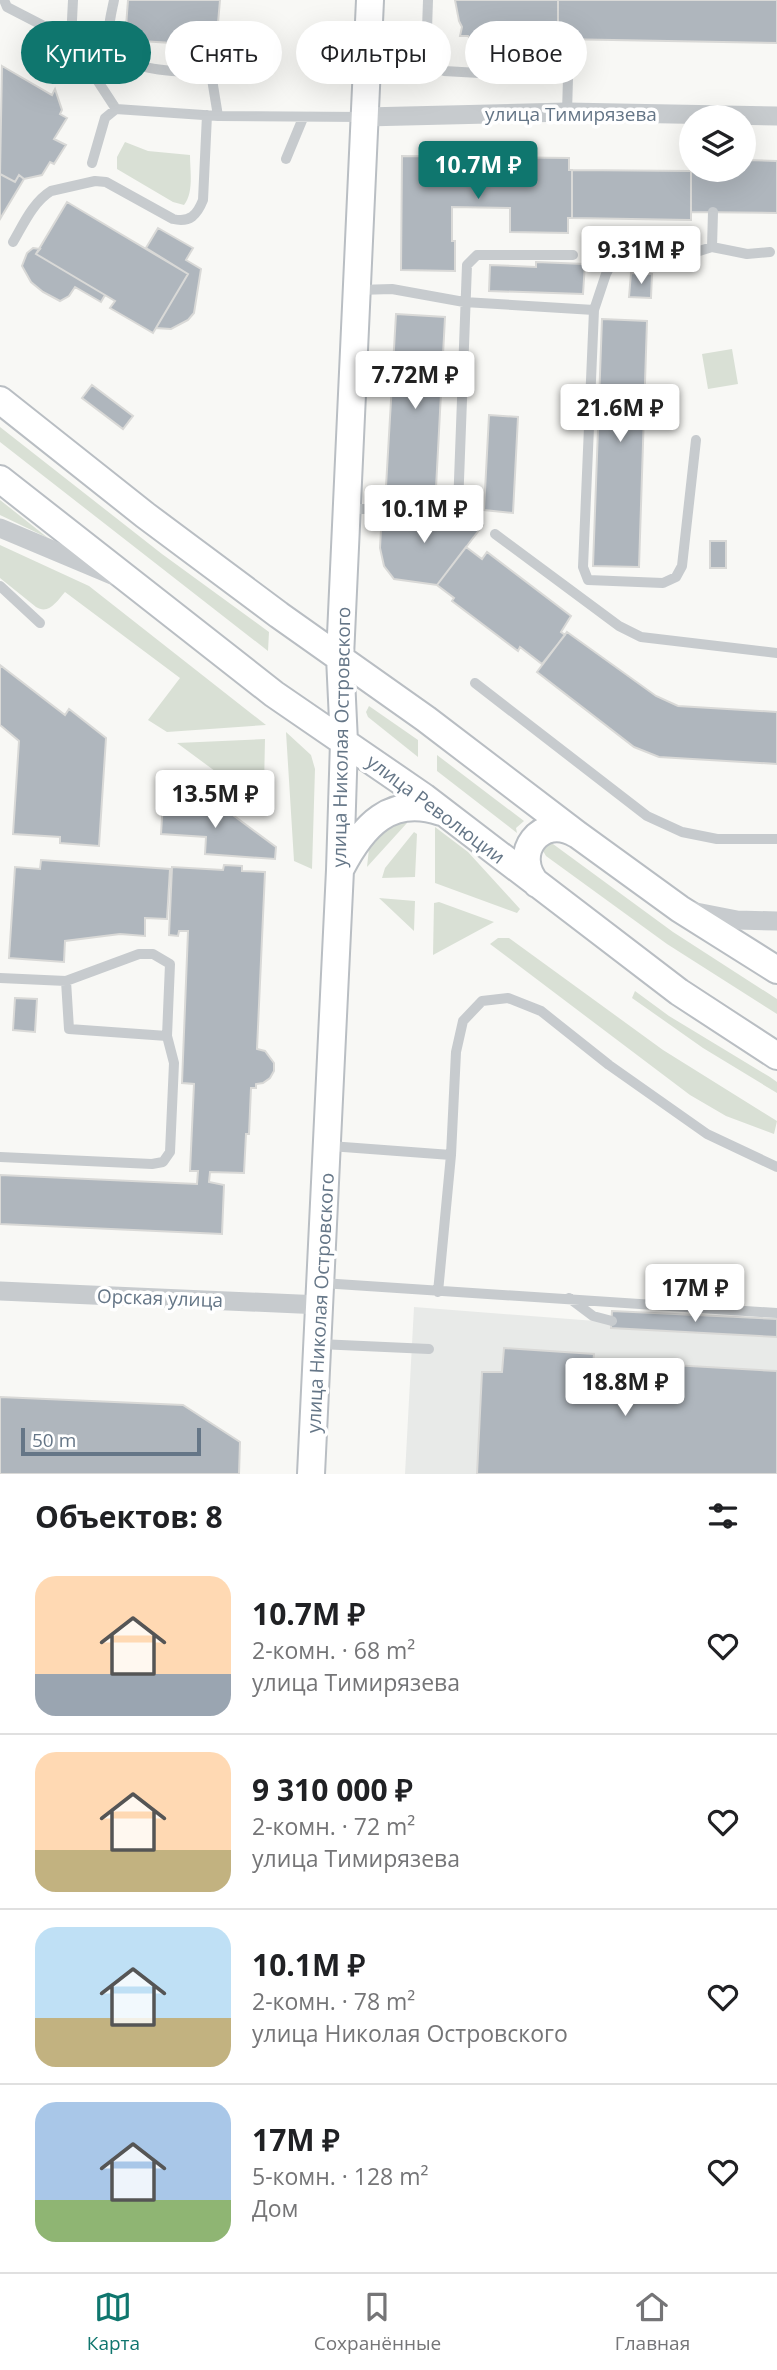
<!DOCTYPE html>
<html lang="ru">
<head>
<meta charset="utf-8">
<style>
	body { margin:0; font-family:"Open Sans",sans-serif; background:#f2f2f2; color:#202124; height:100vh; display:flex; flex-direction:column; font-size:26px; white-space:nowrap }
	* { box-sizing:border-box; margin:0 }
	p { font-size:23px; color:#757577 }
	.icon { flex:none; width:38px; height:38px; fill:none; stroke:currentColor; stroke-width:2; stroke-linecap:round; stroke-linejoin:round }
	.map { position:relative; height:1474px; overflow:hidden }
	.side { display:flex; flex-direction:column; background:#fff; flex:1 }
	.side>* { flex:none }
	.top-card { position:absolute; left:21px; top:21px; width:735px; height:63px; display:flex; gap:14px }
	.tools { position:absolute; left:679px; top:105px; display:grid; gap:14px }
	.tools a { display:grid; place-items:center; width:77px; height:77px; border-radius:50%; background:#fff; box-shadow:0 7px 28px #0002; font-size:35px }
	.scale { position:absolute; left:21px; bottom:18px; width:180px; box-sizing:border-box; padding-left:7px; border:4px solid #657687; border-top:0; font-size:19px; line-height:24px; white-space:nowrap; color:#657687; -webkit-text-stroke:5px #fff; paint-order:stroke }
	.price { position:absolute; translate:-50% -60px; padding:0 16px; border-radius:7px; background:#fff; color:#222; font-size:23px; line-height:46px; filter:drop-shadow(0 2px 4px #0008) }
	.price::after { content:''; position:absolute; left:50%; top:42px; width:21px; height:16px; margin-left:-10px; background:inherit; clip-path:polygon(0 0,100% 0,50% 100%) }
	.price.current { background:#0f766e; color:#fff }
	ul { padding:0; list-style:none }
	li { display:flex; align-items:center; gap:21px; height:175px; padding:0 35px }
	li+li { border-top:2px solid #e0e0e0 }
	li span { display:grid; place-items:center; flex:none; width:196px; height:140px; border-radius:21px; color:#555 }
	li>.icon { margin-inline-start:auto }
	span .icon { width:84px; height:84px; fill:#fffc; stroke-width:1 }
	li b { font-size:30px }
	h2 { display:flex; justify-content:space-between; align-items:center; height:84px; padding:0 35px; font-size:30px }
	.tag { padding:0 24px; border-radius:32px; background:#fff; box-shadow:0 7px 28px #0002; font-size:24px; line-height:63px }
	.tag.current { background:#0f766e; color:#fff }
	.tab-bar { display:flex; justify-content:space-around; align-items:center; height:98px; border-top:2px solid #e0e0e0; background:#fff; font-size:19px; color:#757577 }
	.tab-bar a { display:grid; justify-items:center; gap:4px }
	.tab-bar .current { color:#0f766e }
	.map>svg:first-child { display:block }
</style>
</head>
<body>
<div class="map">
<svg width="777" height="1474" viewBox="0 0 777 1474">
	<rect width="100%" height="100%" fill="#f8f8f5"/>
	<!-- built -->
	<path fill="#e8eae8" d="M 414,1307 L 777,1335 L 777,1474 L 405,1474 Z"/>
	<!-- green -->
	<path fill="#d9e0d5" d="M 125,142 L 148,151 L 190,155 C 190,171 194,192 184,205 L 173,202 L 117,169 L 117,157 Z
		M 732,349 L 738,384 L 708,389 L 702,354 Z
		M 0,427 L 162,554 L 269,632 L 268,651 L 0,442 Z
		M 0,500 L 48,538 L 0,515 Z
		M 0,545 L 89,586 L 266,725 L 167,732 L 148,720 L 180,678 L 65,592 C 57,601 49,615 36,607 L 0,578 Z
		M 369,706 L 418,740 L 418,757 L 368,717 L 366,712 Z
		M 286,732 L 311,755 L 315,769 L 312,869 L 294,861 Z
		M 265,739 L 264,787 L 246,794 L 177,743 Z
		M 437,755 L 524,821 L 516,828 L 517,833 L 437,771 Z
		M 405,815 L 407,823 L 367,867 L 370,839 Z
		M 435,827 L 468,852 L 520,909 L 517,913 L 435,883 Z
		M 414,832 L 417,834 L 415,877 L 382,878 L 385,868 Z
		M 547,844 L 553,844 L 673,932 L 777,999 L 777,1014 L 667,944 L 546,856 L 543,851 Z
		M 379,898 L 415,901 L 414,931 Z
		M 439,902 L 494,922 L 433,955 L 434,903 Z
		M 498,938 L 509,938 L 663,1050 L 777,1121 L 774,1134 L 726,1116 L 690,1095 L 490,944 Z
		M 635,991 L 669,1016 L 770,1077 L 777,1082 L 777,1093 L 703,1048 L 632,998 Z"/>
	<!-- building -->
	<path fill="#afb6bd" stroke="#d9d9d7" stroke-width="2" d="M 128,0 L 220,0 L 216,46 L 201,45 L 200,61 L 171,59 L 172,43 L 125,40 Z
		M 455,0 L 558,0 L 558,39 L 525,38 L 524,55 L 518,57 L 504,56 L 489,52 L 476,45 L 468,36 L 460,36 L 462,27 L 459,21 Z
		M 558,0 L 777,0 L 777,43 L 558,39 Z
		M 2,66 L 52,95 L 55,89 L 62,110 L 60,114 L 67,118 L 54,139 L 66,145 L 54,164 L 50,162 L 42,175 L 24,179 L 19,175 L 15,182 L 0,174 Z
		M 402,156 L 569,158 L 569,170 L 572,170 L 572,218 L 568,218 L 568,233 L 510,232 L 510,208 L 452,207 L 452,241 L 455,241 L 455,271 L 401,270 Z
		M 744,160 L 777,161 L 777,213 L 691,212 L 691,170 L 744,170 Z
		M 572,170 L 691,171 L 691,220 L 572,218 Z
		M 0,174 L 15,182 L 19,175 L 24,179 L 0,219 Z
		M 67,202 L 188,274 L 153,333 L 110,308 L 115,301 L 36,254 Z
		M 158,228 L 193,248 L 186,260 L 201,269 L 194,313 L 188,320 L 171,329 L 156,328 L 188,274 L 146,248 Z
		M 33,248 L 40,249 L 36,254 L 105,295 L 101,302 L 75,287 L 69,296 L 60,301 L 43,292 L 31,282 L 22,266 L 27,253 Z
		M 536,262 L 585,264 L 583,294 L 489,291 L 490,265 L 536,267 Z
		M 631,273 L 652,274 L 651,298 L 629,297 Z
		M 396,314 L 445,317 L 435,507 L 385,504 Z
		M 602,319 L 647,321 L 639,567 L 593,566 Z
		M 92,385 L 133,416 L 123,429 L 82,398 Z
		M 489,415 L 518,417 L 513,513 L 484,510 Z
		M 464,511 L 483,525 L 437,585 L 394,579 L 384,566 L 380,548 L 381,529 L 389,512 L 423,512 L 454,523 Z
		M 710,541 L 726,541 L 726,568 L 710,568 Z
		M 466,547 L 482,559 L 487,552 L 571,616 L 561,632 L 565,635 L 542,664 L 520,647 L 518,651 L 452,601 L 454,598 L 437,585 Z
		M 567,632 L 656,696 L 678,706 L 777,712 L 777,764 L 659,757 L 634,747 L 537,672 Z
		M 0,665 L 65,715 L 69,709 L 106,738 L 99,846 L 60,843 L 60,837 L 13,834 L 19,741 L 0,725 Z
		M 163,801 L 218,804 L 276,847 L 275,859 L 205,854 L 206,837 L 161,834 Z
		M 41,860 L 170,869 L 167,919 L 145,918 L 145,936 L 120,934 L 65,941 L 64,962 L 9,958 L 15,867 L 40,869 Z
		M 224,865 L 242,866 L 242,871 L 265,872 L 257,1049 L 265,1051 L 274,1063 L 274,1071 L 270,1078 L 263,1083 L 256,1084 L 256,1088 L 251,1088 L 249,1134 L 246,1134 L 244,1173 L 210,1172 L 209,1182 L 224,1185 L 222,1234 L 0,1224 L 0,1175 L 197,1184 L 198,1171 L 190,1171 L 194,1084 L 182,1083 L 188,931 L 179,931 L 178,936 L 169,935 L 172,867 L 223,870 Z
		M 15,998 L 37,999 L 35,1032 L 13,1030 Z
		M 612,1311 L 777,1319 L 777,1337 L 611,1328 Z
		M 504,1348 L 594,1354 L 592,1375 L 619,1376 L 620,1362 L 777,1371 L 777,1474 L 477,1474 L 482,1372 L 502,1372 Z
		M 0,1397 L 183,1405 L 240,1442 L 239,1474 L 0,1474 Z"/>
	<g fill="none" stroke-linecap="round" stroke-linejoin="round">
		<!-- secondary casing -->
		<g stroke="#b9bec3" stroke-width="30">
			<path id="secondary" d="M 0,400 L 145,515 L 279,615 L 426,719 L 578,835 L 680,909 L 777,970
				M 0,479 L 274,694 L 424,797 L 679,992 L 777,1056
				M 341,868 C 363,826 390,795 441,812
				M 537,884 C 510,854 541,813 576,834
				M 311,1474 L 340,870 L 344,742 L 340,657 L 370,0"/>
		</g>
		<!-- lane -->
		<path stroke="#c7cbce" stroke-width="10" d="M 4,0 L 7,7 L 71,40 L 116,109 L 218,116 L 363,117
			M 114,0 C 112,11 107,27 110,38 C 117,75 182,71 211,73 L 218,116
			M 428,0 L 426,58 L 432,66 L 444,71 L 568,78
			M 71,40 L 73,0
			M 567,112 L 568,78 L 573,39
			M 286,159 L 303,118
			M 92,163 L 105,118 L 116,109
			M 13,242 C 23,225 33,202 51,191 L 95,181 L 106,182 L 173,219 C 190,223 197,215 203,200 L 207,115
			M 712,247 L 747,254 L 770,252
			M 358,290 L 392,289 L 464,302 L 594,310
			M 696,440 L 682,566 L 676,577 L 663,583 L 588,580 L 583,567 L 594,310 L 606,274 L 613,261 L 624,257 L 677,258 L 712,247 L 713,212
			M 350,509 L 438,509 L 458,507 L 467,265 L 477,255 L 573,255
			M 495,534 L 619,626 L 641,637 L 777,653
			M 0,586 L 40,623
			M 475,683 L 647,816 L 682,832 L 717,839 L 777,839
			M 0,978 L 66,981 L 139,954 L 153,954 L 170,964 L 167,1036 L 69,1029 L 66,981
			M 330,1146 L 451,1155
			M 0,1157 L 152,1164 L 163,1162 L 170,1152 L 174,1063 L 167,1036
			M 322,1283 L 777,1313
			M 438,1292 L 451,1155 L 456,1052 L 463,1021 L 482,1001 L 508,998 L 541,1011 L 609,1065 L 707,1134 L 777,1167
			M 569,1298 L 593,1316 L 612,1321
			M 319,1344 L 429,1349"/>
		<!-- street -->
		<path stroke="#c7cbce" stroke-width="19" d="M 365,117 L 567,112 L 777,116
			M 0,528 L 112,575
			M 691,911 L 737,920 L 777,921
			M 0,1291 L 321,1305"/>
		<!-- secondary -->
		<use href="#secondary" stroke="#fff" stroke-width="26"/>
	</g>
	<g text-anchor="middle" stroke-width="7" stroke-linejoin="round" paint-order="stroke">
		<!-- street labels -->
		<g font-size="19" fill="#657687" stroke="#fff">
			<text x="571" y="121">улица Тимирязева</text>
			<text transform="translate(341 737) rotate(-89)" y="7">улица Николая Островского</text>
			<text transform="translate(436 809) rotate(37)" y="7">улица Революции</text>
			<text transform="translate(160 1298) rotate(2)" y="7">Орская улица</text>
			<text transform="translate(320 1303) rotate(-87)" y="7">улица Николая Островского</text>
		</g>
	</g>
</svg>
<div class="tools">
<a><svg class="icon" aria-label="layers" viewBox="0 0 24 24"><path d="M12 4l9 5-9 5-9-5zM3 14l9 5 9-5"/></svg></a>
</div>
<div class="scale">50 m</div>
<b class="price current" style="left:478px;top:201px">10.7M ₽</b>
<b class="price" style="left:641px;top:286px">9.31M ₽</b>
<b class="price" style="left:415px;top:411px">7.72M ₽</b>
<b class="price" style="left:620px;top:444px">21.6M ₽</b>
<b class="price" style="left:424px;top:545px">10.1M ₽</b>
<b class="price" style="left:215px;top:830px">13.5M ₽</b>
<b class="price" style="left:695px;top:1324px">17M ₽</b>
<b class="price" style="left:625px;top:1418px">18.8M ₽</b>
<div class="top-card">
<a class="tag current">Купить</a>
<a class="tag">Снять</a>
<a class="tag">Фильтры</a>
<a class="tag">Новое</a>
</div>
</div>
<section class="side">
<h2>Объектов: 8<svg class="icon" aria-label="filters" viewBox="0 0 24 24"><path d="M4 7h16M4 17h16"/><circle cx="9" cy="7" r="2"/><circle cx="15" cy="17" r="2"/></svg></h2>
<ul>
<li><span style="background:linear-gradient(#ffd9b3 70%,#9aa5b1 0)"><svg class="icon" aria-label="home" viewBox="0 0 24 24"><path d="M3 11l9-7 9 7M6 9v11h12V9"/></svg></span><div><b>10.7M ₽</b><p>2-комн. · 68 m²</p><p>улица Тимирязева</p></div><svg class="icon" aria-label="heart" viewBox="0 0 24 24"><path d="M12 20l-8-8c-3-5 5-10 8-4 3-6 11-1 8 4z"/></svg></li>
<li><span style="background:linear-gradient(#ffd9b3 70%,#c2b280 0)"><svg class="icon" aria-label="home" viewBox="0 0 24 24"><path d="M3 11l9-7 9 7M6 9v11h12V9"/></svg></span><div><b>9 310 000 ₽</b><p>2-комн. · 72 m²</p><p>улица Тимирязева</p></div><svg class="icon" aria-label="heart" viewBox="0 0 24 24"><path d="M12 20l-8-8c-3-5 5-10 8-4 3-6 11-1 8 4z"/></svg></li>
<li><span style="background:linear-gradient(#bfe0f5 65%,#c2b280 0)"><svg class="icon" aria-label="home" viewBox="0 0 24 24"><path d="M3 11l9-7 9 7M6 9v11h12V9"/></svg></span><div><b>10.1M ₽</b><p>2-комн. · 78 m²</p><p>улица Николая Островского</p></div><svg class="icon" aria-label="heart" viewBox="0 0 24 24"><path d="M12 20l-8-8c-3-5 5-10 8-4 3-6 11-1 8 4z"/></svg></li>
<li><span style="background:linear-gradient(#a9c7e8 70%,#8fb573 0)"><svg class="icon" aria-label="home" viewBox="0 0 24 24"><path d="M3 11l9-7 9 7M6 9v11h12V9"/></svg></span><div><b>17M ₽</b><p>5-комн. · 128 m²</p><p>Дом</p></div><svg class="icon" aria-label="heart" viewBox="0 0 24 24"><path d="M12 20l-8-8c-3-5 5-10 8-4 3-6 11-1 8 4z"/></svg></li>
</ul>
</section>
<nav class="tab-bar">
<a class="current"><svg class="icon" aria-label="map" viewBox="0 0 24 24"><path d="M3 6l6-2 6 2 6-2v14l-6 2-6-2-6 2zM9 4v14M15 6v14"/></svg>Карта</a>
<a><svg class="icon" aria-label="saved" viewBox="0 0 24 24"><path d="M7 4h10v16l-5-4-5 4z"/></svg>Сохранённые</a>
<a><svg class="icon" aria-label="home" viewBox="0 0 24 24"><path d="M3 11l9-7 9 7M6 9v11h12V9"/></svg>Главная</a>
</nav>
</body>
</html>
